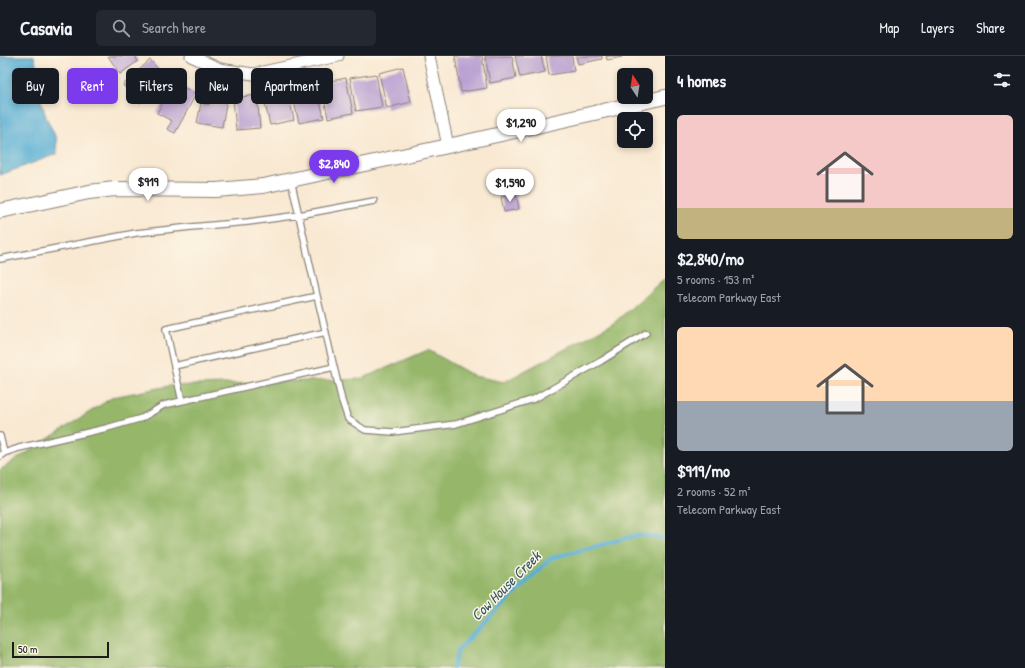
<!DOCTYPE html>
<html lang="en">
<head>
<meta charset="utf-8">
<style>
	body { margin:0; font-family:"Patrick Hand",sans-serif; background:#242831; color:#f1f3f6; height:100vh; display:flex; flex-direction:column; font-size:15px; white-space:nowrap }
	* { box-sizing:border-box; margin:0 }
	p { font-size:13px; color:#9ea1a6 }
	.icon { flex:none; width:22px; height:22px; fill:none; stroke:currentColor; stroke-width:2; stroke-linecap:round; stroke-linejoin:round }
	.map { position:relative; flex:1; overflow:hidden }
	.panel { display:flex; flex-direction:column; background:#171b24; width:360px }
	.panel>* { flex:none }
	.hud { position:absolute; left:12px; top:12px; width:380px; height:36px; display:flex; gap:8px }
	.needle { width:26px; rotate:348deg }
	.controls { position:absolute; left:617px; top:12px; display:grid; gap:8px }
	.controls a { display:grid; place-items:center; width:36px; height:36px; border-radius:6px; background:#171b24; box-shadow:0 2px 6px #0003; font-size:20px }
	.scale { position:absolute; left:12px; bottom:10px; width:97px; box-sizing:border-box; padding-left:4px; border:2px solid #1c1c1c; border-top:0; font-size:11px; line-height:14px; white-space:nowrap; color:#1c1c1c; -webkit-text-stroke:3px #fcf5e5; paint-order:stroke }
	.price { position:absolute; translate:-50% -34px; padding:0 9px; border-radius:14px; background:#fff; color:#222; font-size:13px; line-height:26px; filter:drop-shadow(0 1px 2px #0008) }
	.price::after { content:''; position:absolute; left:50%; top:24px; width:12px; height:9px; margin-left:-6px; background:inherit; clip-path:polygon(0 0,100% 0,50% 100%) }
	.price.on { background:#7c3aed; color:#fff }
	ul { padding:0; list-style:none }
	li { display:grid; align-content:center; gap:8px; height:212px; padding:0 12px }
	li span { display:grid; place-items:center; height:124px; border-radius:6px; color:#555 }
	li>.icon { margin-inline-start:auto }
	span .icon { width:72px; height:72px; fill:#fffc; stroke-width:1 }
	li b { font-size:17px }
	h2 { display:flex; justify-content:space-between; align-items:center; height:48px; padding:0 12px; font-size:17px }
	.pill { padding:0 14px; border-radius:6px; background:#171b24; box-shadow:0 2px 6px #0003; font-size:14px; line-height:36px }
	.pill.on { background:#7c3aed; color:#fff }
	header { display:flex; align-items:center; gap:24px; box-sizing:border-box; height:56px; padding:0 20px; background:#171b24; border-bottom:1px solid #363941 }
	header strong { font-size:19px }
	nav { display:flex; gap:22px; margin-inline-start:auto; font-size:14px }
	.search { width:280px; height:36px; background:#242831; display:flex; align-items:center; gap:10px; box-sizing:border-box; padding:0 14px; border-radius:6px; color:#9ea1a6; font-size:15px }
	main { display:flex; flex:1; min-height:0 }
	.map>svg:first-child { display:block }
</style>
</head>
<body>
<header>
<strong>Casavia</strong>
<div class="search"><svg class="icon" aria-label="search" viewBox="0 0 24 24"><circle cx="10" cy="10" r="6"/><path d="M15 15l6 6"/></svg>Search here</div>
<nav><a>Map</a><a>Layers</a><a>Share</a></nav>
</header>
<main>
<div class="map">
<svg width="665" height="612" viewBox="0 0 665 612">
	<rect width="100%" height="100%" fill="#fcf5e5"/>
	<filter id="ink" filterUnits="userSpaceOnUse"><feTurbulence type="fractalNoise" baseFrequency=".025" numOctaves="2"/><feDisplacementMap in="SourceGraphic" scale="8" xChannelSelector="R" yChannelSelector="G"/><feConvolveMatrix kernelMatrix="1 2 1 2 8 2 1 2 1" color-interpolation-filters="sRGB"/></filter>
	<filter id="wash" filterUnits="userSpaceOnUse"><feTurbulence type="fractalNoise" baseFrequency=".012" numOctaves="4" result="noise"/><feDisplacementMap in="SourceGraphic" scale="16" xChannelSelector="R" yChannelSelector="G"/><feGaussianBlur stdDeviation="0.9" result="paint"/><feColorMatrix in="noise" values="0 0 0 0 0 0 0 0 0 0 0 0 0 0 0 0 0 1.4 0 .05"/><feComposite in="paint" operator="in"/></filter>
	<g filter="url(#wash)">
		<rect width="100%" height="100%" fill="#f9e9d3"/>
		<!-- forest -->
		<path fill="#96b76b" stroke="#596a44" d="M 665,222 L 665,612 L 0,612 L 0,414 L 113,341 L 169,330 L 361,323 L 428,294 L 474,320 L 504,326 L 614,267 Z"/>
		<!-- water -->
		<path fill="#59afd5" stroke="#3a6678" d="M 0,0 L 34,0 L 36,9 L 38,34 L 46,61 L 56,82 L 57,98 L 0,119 Z"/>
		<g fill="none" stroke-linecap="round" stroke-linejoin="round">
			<!-- stream -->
			<path stroke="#59afd5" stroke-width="4" d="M 453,612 L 458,594 L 551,502 L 638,479 L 665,482"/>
		</g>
		<g id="blocks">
			<!-- building -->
			<path fill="#b89fd2" d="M 108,0 L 135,0 L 138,5 L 120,18 Z
				M 455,0 L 482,0 L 487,32 L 461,36 Z
				M 485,0 L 512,0 L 516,22 L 490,27 Z
				M 515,0 L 541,0 L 545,16 L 520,21 Z
				M 546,0 L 572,0 L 574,15 L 549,19 Z
				M 576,0 L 602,0 L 602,3 L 578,8 Z
				M 606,0 L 622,0 L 622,1 L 607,4 Z
				M 150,4 L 167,23 L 140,47 L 123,29 Z
				M 403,11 L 411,46 L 387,52 L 379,17 Z
				M 376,18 L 382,51 L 356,55 L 350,22 Z
				M 346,22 L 353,57 L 328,62 L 321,27 Z
				M 316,27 L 324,62 L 299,67 L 291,33 Z
				M 181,30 L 196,38 L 175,77 L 167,73 L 172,65 L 157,57 L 170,34 L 177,38 Z
				M 287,33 L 294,64 L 270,69 L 263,39 Z
				M 211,39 L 227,42 L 222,71 L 197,67 L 201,47 L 209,49 Z
				M 257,39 L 260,72 L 236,74 L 233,42 Z
				M 509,116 L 512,131 L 491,135 L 488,121 Z
				M 516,138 L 519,153 L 504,156 L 501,141 Z"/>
		</g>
	</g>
	<g filter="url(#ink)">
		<use href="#blocks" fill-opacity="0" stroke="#8a8278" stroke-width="1"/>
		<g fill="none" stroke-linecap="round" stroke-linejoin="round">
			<!-- service casing -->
			<g stroke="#8a8278" stroke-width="8">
				<path id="service" d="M 291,124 L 317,240 L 342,345 L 348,363 L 365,374 L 393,376 L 456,368 L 534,343 L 601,305 L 646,277
					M 0,203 L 136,177 L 191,171 L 248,166 L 299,159 L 374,145
					M 317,240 L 166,273 L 174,310 L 326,276
					M 174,310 L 182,345
					M 0,380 L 4,397
					M 0,400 L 4,397 L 19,392 L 107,372 L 142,362 L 164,349 L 334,311"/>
			</g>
			<!-- minor casing -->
			<g stroke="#8a8278" stroke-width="13">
				<path id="minor" d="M 191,0 L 220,13 L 253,18 L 338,0
					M 429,0 L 448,90"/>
			</g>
			<!-- tertiary casing -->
			<g stroke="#8a8278" stroke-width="16">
				<path id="tertiary" d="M 0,155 L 89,136 L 115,133 L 216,134 L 263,130 L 448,90 L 665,41"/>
			</g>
			<!-- service -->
			<use href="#service" stroke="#fff" stroke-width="5.5"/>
			<!-- minor -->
			<use href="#minor" stroke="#fff" stroke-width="11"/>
			<!-- tertiary -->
			<use href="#tertiary" stroke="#fff" stroke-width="14"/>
		</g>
	</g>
	<g text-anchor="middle" stroke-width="3" stroke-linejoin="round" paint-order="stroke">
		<!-- water labels -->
		<g font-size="15" font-style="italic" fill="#345766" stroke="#fcf5e5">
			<text transform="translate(506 530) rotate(-45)" y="5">Cow House Creek</text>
		</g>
	</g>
</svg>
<div class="controls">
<a><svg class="needle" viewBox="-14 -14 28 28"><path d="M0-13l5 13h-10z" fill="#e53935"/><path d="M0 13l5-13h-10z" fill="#9ea1a6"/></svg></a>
<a><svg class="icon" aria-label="locate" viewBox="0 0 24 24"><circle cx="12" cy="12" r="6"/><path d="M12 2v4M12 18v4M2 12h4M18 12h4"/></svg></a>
</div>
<div class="scale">50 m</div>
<b class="price" style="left:521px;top:87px">$1,290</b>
<b class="price on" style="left:334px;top:128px">$2,840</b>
<b class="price" style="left:148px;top:146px">$919</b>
<b class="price" style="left:510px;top:147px">$1,590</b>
<div class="hud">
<a class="pill">Buy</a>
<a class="pill on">Rent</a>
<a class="pill">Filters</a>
<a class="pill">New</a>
<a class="pill">Apartment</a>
</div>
</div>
<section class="panel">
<h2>4 homes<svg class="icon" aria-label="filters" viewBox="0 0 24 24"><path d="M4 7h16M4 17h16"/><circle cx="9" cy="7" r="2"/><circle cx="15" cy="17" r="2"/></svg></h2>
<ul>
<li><span style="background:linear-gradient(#f6c9c9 75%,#c2b280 0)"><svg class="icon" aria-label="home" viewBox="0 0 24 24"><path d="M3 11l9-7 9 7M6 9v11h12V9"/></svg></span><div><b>$2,840/mo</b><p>5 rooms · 153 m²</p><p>Telecom Parkway East</p></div></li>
<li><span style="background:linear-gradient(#ffd9b3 60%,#9aa5b1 0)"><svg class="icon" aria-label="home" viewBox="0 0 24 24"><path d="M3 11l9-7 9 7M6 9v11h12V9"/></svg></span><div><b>$919/mo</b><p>2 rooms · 52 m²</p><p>Telecom Parkway East</p></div></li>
</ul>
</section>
</main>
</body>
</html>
